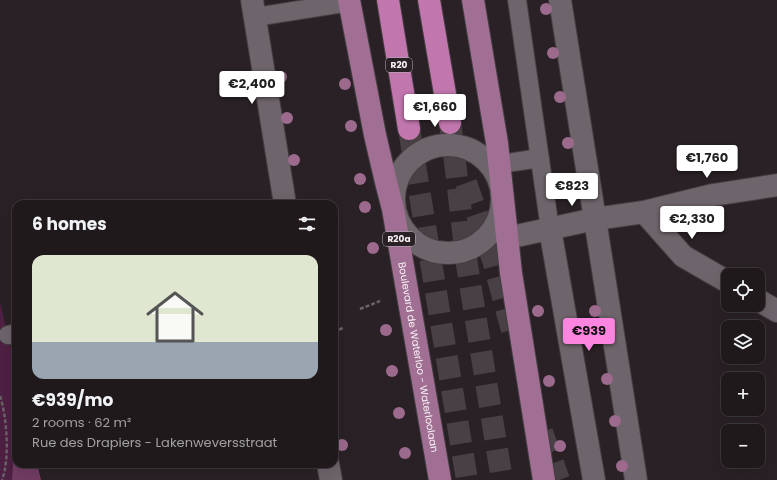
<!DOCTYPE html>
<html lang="en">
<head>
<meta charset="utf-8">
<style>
	body { margin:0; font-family:Poppins,sans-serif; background:#272225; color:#f1f3f6; height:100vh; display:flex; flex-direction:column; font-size:15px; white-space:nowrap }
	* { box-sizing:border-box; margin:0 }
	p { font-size:13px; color:#a1a0a3 }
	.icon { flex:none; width:22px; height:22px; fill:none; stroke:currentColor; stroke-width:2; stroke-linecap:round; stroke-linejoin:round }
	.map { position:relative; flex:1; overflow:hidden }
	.details { position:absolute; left:12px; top:200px; width:326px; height:268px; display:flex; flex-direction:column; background:#1f191c; border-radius:12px; box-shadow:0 4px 16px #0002,0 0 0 1px #3c383b }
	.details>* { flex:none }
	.fabs { position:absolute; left:721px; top:268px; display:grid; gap:8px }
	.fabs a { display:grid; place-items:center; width:44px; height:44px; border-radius:8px; background:#1f191c; box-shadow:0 4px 16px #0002,0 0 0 1px #3c383b; font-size:20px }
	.price { position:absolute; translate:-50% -34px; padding:0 9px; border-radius:4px; background:#fff; color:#222; font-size:13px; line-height:26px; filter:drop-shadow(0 1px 2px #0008) }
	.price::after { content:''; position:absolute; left:50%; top:24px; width:12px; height:9px; margin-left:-6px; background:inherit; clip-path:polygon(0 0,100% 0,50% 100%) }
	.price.active { background:#fe85df; color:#111 }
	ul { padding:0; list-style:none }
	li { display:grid; align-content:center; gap:8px; height:212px; padding:0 20px }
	li span { display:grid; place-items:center; height:124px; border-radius:12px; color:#555 }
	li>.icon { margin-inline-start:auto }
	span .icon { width:72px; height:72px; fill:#fffc; stroke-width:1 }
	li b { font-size:17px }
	h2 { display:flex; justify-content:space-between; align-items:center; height:48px; padding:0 20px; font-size:17px }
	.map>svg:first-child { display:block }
</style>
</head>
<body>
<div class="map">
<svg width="777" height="480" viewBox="0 0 777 480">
	<rect width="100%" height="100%" fill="#292126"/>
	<!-- green -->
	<path fill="#4e2043" d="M 0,302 L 16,370 L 16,464 L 37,464 L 41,480 L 0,480 Z"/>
	<!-- forest -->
	<path fill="#713c63" d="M 12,421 L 16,421 L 16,464 L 37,464 L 41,480 L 12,480 L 14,451 Z"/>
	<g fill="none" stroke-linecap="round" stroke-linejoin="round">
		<!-- highway-tunnel -->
		<path stroke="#484045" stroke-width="22" stroke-dasharray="22 11" stroke-linecap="butt" d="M 450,123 L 453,145 L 467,265 L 502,480
			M 409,129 L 467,480
			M 466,183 L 493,260 L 514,338
			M 542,432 L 559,480"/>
		<!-- lane casing -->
		<g stroke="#443d41" stroke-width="20">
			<path id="lane" d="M 517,0 L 550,229
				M 255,17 L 350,2
				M 500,164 L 540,158
				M 8,335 L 16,333"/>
		</g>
		<!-- street casing -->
		<g stroke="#443d41" stroke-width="24">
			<path id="street" d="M 252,0 L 285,204
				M 560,0 L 595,219 L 636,480
				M394 199a54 54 0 1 1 108 0a54 54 0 1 1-108 0Z
				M 644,212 L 683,256 L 728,282
				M 550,229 L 594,480
				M 507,238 L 595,219 L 644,212 L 713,195 L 777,185
				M 758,300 L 777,311
				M 328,464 L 331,480"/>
		</g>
		<!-- primary casing -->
		<g stroke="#443d41" stroke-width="24">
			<g id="primary">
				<path id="s1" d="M 349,0 L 375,135 L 386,182 L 393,209 L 440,480"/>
				<path d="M 473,0 L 497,143 L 511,273 L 544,480"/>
			</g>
		</g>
		<!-- highway casing -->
		<g stroke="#443d41" stroke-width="24">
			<path id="highway" d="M 388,0 L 409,129
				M 429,0 L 450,123"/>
		</g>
		<!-- path -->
		<path stroke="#696266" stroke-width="2.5" stroke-dasharray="4 2" stroke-linecap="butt" d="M 360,309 L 380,301
			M 334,333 L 344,327
			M 0,396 C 7,417 10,459 2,480"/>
		<!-- lane -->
		<use href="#lane" stroke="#6e646b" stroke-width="18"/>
		<!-- street -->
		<use href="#street" stroke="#6e646b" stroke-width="22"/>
		<!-- primary -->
		<use href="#primary" stroke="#a06f93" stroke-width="22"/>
		<!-- highway -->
		<use href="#highway" stroke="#c176ad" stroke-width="22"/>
	</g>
	<!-- trees -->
	<g fill="#9b6a8d">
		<circle cx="546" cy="9" r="6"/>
		<circle cx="553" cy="53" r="6"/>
		<circle cx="281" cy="77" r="6"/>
		<circle cx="345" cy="84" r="6"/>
		<circle cx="560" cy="97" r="6"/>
		<circle cx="287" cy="118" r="6"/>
		<circle cx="351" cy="126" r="6"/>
		<circle cx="568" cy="143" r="6"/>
		<circle cx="294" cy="160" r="6"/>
		<circle cx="360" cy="179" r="6"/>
		<circle cx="576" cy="189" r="6"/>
		<circle cx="365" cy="207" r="6"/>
		<circle cx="373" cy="248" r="6"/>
		<circle cx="538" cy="311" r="6"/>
		<circle cx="595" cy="311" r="6"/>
		<circle cx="386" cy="330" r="6"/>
		<circle cx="392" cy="371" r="6"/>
		<circle cx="607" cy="379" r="6"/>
		<circle cx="549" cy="381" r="6"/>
		<circle cx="399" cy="413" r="6"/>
		<circle cx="615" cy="421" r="6"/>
		<circle cx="342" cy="445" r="6"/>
		<circle cx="560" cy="446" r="6"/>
		<circle cx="405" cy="453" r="6"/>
		<circle cx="622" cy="466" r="6"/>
	</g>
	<g text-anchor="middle" stroke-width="4" stroke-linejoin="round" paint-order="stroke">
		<!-- shield labels -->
		<g fill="#292126" stroke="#b9b3b6" stroke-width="1">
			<rect x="386" y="58" width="26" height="14" rx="3"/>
			<rect x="383" y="232" width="32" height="14" rx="3"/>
		</g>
		<g font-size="9" font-weight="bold" fill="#f7f1f4">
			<text x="399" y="68">R20</text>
			<text x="399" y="242">R20a</text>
		</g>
		<!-- street labels -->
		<g font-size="10" fill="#f7f1f4" stroke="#292126">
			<text dy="4" stroke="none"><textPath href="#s1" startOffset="364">Boulevard de Waterloo - Waterloolaan</textPath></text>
		</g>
	</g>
</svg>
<div class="fabs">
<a><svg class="icon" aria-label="locate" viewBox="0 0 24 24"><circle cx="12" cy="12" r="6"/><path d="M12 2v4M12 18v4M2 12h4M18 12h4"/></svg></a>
<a><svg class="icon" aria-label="layers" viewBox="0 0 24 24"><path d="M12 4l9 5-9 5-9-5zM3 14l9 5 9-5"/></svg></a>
<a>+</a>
<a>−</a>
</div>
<b class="price" style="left:252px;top:105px">€2,400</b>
<b class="price" style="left:435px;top:128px">€1,660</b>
<b class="price" style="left:707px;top:179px">€1,760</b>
<b class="price" style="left:572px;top:207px">€823</b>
<b class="price" style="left:692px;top:240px">€2,330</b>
<b class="price active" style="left:589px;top:352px">€939</b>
<section class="details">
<h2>6 homes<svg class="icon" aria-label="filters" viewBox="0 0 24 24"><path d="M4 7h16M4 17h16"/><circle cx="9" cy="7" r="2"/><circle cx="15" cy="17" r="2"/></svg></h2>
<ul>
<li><span style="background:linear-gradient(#dfe7d0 70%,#9aa5b1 0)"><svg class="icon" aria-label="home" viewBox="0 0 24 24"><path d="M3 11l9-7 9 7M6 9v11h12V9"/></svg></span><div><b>€939/mo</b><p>2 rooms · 62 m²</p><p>Rue des Drapiers - Lakenweversstraat</p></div></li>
</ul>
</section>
</div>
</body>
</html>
